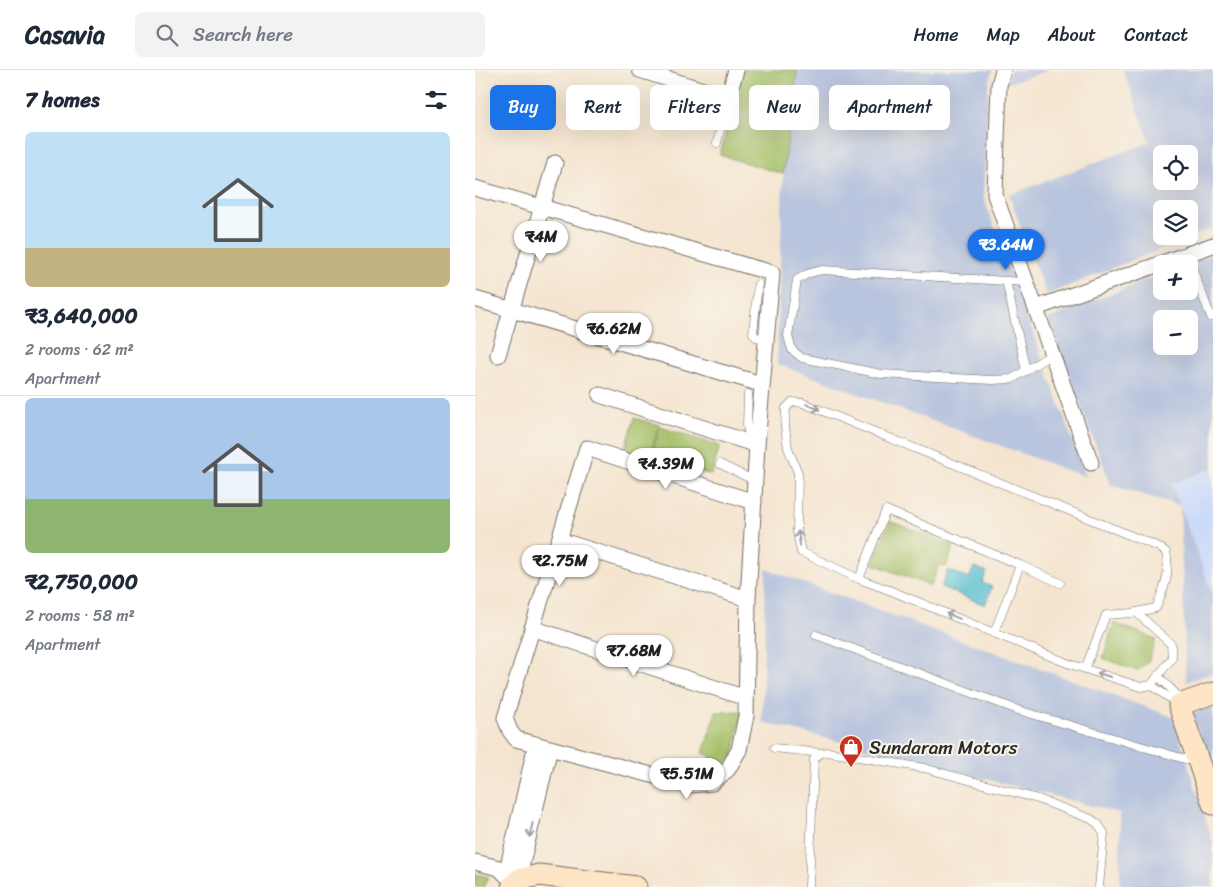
<!DOCTYPE html>
<html lang="en">
<head>
<meta charset="utf-8">
<style>
	body { margin:0; font-family:Sriracha,sans-serif; background:#f2f2f3; color:#1f2937; height:100vh; display:flex; flex-direction:column; font-size:19px; white-space:nowrap }
	* { box-sizing:border-box; margin:0 }
	p { font-size:16px; color:#747a83 }
	.icon { flex:none; width:28px; height:28px; fill:none; stroke:currentColor; stroke-width:2; stroke-linecap:round; stroke-linejoin:round }
	.map { position:relative; flex:1; overflow:hidden }
	.drawer { display:flex; flex-direction:column; background:#fff; width:475px }
	.drawer>* { flex:none }
	.top-card { position:absolute; left:15px; top:15px; width:475px; height:45px; display:flex; gap:10px }
	.fabs { position:absolute; left:678px; top:75px; display:grid; gap:10px }
	.fabs a { display:grid; place-items:center; width:45px; height:45px; border-radius:8px; background:#fff; box-shadow:0 5px 20px #0002; font-size:25px }
	.price { position:absolute; translate:-50% -42px; padding:0 11px; border-radius:18px; background:#fff; color:#222; font-size:16px; line-height:32px; filter:drop-shadow(0 1px 2px #0008) }
	.price::after { content:''; position:absolute; left:50%; top:30px; width:15px; height:11px; margin-left:-8px; background:inherit; clip-path:polygon(0 0,100% 0,50% 100%) }
	.price.on { background:#1a73e8; color:#fff }
	ul { padding:0; list-style:none }
	li { display:grid; align-content:center; gap:10px; height:265px; padding:0 25px }
	li+li { border-top:1px solid #e0e1e3 }
	li span { display:grid; place-items:center; height:155px; border-radius:8px; color:#555 }
	li>.icon { margin-inline-start:auto }
	span .icon { width:90px; height:90px; fill:#fffc; stroke-width:1 }
	li b { font-size:21px }
	h2 { display:flex; justify-content:space-between; align-items:center; height:60px; padding:0 25px; font-size:21px }
	.pill { padding:0 18px; border-radius:8px; background:#fff; box-shadow:0 5px 20px #0002; font-size:18px; line-height:45px }
	.pill.on { background:#1a73e8; color:#fff }
	header { display:flex; align-items:center; gap:30px; box-sizing:border-box; height:70px; padding:0 25px; background:#fff; border-bottom:1px solid #e0e1e3 }
	header strong { font-size:24px }
	nav { display:flex; gap:28px; margin-inline-start:auto; font-size:18px }
	.search { width:350px; height:45px; background:#f2f2f3; display:flex; align-items:center; gap:12px; box-sizing:border-box; padding:0 18px; border-radius:8px; color:#747a83; font-size:19px }
	main { display:flex; flex:1; min-height:0 }
	.map>svg:first-child { display:block }
</style>
</head>
<body>
<header>
<strong>Casavia</strong>
<div class="search"><svg class="icon" aria-label="search" viewBox="0 0 24 24"><circle cx="10" cy="10" r="6"/><path d="M15 15l6 6"/></svg>Search here</div>
<nav><a>Home</a><a>Map</a><a>About</a><a>Contact</a></nav>
</header>
<main>
<section class="drawer">
<h2>7 homes<svg class="icon" aria-label="filters" viewBox="0 0 24 24"><path d="M4 7h16M4 17h16"/><circle cx="9" cy="7" r="2"/><circle cx="15" cy="17" r="2"/></svg></h2>
<ul>
<li><span style="background:linear-gradient(#bfe0f5 75%,#c2b280 0)"><svg class="icon" aria-label="home" viewBox="0 0 24 24"><path d="M3 11l9-7 9 7M6 9v11h12V9"/></svg></span><div><b>₹3,640,000</b><p>2 rooms · 62 m²</p><p>Apartment</p></div></li>
<li><span style="background:linear-gradient(#a9c7e8 65%,#8fb573 0)"><svg class="icon" aria-label="home" viewBox="0 0 24 24"><path d="M3 11l9-7 9 7M6 9v11h12V9"/></svg></span><div><b>₹2,750,000</b><p>2 rooms · 58 m²</p><p>Apartment</p></div></li>
</ul>
</section>
<div class="map">
<svg width="738" height="817" viewBox="0 0 738 817">
	<rect width="100%" height="100%" fill="#f7f3e8"/>
	<filter id="ink" filterUnits="userSpaceOnUse"><feTurbulence type="fractalNoise" baseFrequency=".02" numOctaves="2"/><feDisplacementMap in="SourceGraphic" scale="10" xChannelSelector="R" yChannelSelector="G"/><feConvolveMatrix kernelMatrix="1 2 1 2 8 2 1 2 1" color-interpolation-filters="sRGB"/></filter>
	<filter id="wash" filterUnits="userSpaceOnUse"><feTurbulence type="fractalNoise" baseFrequency=".0096" numOctaves="4" result="noise"/><feDisplacementMap in="SourceGraphic" scale="20" xChannelSelector="R" yChannelSelector="G"/><feGaussianBlur stdDeviation="1.12" result="paint"/><feColorMatrix in="noise" values="0 0 0 0 0 0 0 0 0 0 0 0 0 0 0 0 0 1.4 0 .05"/><feComposite in="paint" operator="in"/></filter>
	<g filter="url(#wash)">
		<rect width="100%" height="100%" fill="#f5e5d0"/>
		<!-- built -->
		<path fill="#cddbfa" d="M 738,398 L 738,526 L 697,413 Z"/>
		<!-- industrial -->
		<path fill="#b9c5de" fill-rule="evenodd" d="M 322,0 L 517,0 L 513,17 L 508,126 L 611,407 L 302,294 L 308,104 Z
			M 535,0 L 575,0 L 531,14 Z
			M 648,0 L 738,0 L 738,158 L 571,225 L 534,125 L 675,72 ZM 686,84 L 714,84 L 714,111 L 686,111 ZM 686,139 L 714,139 L 714,166 L 686,166 Z
			M 738,184 L 738,398 L 697,414 L 738,526 L 738,603 L 711,612 L 705,436 L 636,415 L 573,249 L 686,204 L 686,221 L 714,221 L 713,194 ZM 686,249 L 714,249 L 714,276 L 686,276 Z
			M 291,499 L 698,647 L 738,773 L 738,817 L 645,817 L 645,743 L 287,652 Z
			M 738,636 L 738,701 L 717,644 Z"/>
		<!-- green -->
		<path fill="#a5c067" stroke="#687649" d="M 268,0 L 322,0 L 308,104 L 245,85 Z
			M 159,348 L 184,355 L 174,389 L 149,381 Z
			M 185,357 L 245,376 L 236,405 L 176,386 Z
			M 415,451 L 479,476 L 471,497 L 464,495 L 456,516 L 398,494 Z
			M 639,553 L 681,569 L 673,592 L 662,601 L 628,588 Z
			M 267,641 L 258,687 L 243,699 L 234,696 L 236,686 L 228,683 L 241,642 Z
			M 0,804 L 14,807 L 8,817 L 0,817 Z"/>
		<!-- water -->
		<path fill="#55bfd1" stroke="#40757e" d="M 499,497 L 512,502 L 507,513 L 517,517 L 510,535 L 466,517 L 473,500 L 494,508 Z"/>
	</g>
	<g filter="url(#ink)">
		<g fill="none" stroke-linecap="round" stroke-linejoin="round">
			<!-- lane casing -->
			<g stroke="#726c65" stroke-width="9">
				<path id="lane" d="M 242,73 L 253,28
					M 712,185 L 736,247
					M 531,211 L 551,301
					M 550,212 L 347,200 L 332,204 L 322,210 L 313,266 L 317,280 L 327,288 L 406,304 L 517,310 L 537,309 L 577,284
					M 283,214 L 278,263 L 281,267 L 291,270
					M 273,324 L 272,356 L 274,366 L 283,368
					M 245,394 L 274,408 L 280,414
					M 545,495 L 585,513
					M 384,509 L 411,440 L 545,495 L 519,563
					M 341,565 L 543,640 L 720,692
					M 610,599 L 631,545 L 657,543 L 681,538 C 689,519 696,503 691,482 L 684,477 L 328,333 L 317,332 L 311,338 L 310,357 L 313,378 L 323,403 L 322,462 L 326,482 L 384,509 L 414,520 L 592,593 L 666,617 L 676,615 L 697,588 L 696,574 L 661,542
					M 683,606 L 708,631
					M 676,615 L 703,634
					M 299,678 L 346,683
					M 334,817 L 339,689 L 346,683 L 353,682 L 449,698 L 563,729 L 616,749 L 623,754 L 629,763 L 624,817"/>
			</g>
			<!-- street casing -->
			<g stroke="#726c65" stroke-width="17">
				<path id="street" d="M 165,0 L 253,28 L 261,0
					M 528,0 L 524,15 L 520,125 L 616,393
					M 0,118 L 297,203 L 282,375 L 273,529 L 271,646 L 264,680 L 253,699 L 237,713 L 214,715 L 41,669 L 35,661 L 30,648 L 112,378 L 279,432
					M 0,229 L 286,314
					M 561,238 L 738,175
					M 23,285 L 80,93
					M 125,325 L 282,375
					M 84,470 L 273,529
					M 57,558 L 271,628
					M 0,792 L 24,798 L 31,805 L 43,810 L 75,678
					M 31,805 L 61,674"/>
			</g>
			<!-- secondary casing -->
			<g stroke="#726c65" stroke-width="23">
				<path id="secondary" d="M 738,623 L 704,635 L 738,734
					M 37,817 L 43,810 L 64,805 L 161,817"/>
			</g>
			<!-- lane -->
			<use href="#lane" stroke="#fff" stroke-width="8"/>
			<!-- street -->
			<use href="#street" stroke="#fff" stroke-width="15"/>
			<!-- secondary -->
			<use href="#secondary" stroke="#fde5c5" stroke-width="21"/>
		</g>
		<!-- one-way arrows -->
		<defs><path id="oneway-shaft" d="M-6 0H5M1.5-3L5.5 0L1.5 3" fill="none" stroke-width="1.6" stroke-linecap="round" stroke-linejoin="round" transform="scale(1.25)"/></defs>
		<g stroke="#a0a0a0">
			<use href="#oneway-shaft" transform="translate(338 337) rotate(22)"/>
			<use href="#oneway-shaft" transform="translate(324 468) rotate(-98)"/>
			<use href="#oneway-shaft" transform="translate(478 546) rotate(-158)"/>
			<use href="#oneway-shaft" transform="translate(629 605) rotate(-162)"/>
			<use href="#oneway-shaft" transform="translate(56 760) rotate(103)"/>
		</g>
	</g>
	<!-- icons -->
	<defs>
		<g id="shop-pin" transform="scale(1.25)"><path d="M0 17L-7.5 6A9.5 9.5 0 1 1 7.5 6Z" fill="#c8321e" stroke="#f7f3e8"/><path d="M-5-2.5h2.3a2.7 3.5 0 0 1 5.4 0H5L5.5 6h-11ZM-1.5-2.5h3a1.5 2.3 0 0 0-3 0Z" fill="#fff"/></g>
	</defs>
	<g fill-rule="evenodd">
		<use href="#shop-pin" x="376" y="677"/>
	</g>
	<g text-anchor="middle" stroke-width="4" stroke-linejoin="round" paint-order="stroke">
		<!-- poi labels -->
		<g font-size="19" fill="#2b2b2b" stroke="#f7f3e8" text-anchor="start">
			<text x="394" y="684">Sundaram Motors</text>
		</g>
	</g>
</svg>
<div class="fabs">
<a><svg class="icon" aria-label="locate" viewBox="0 0 24 24"><circle cx="12" cy="12" r="6"/><path d="M12 2v4M12 18v4M2 12h4M18 12h4"/></svg></a>
<a><svg class="icon" aria-label="layers" viewBox="0 0 24 24"><path d="M12 4l9 5-9 5-9-5zM3 14l9 5 9-5"/></svg></a>
<a>+</a>
<a>−</a>
</div>
<b class="price" style="left:66px;top:193px">₹4M</b>
<b class="price on" style="left:531px;top:201px">₹3.64M</b>
<b class="price" style="left:139px;top:285px">₹6.62M</b>
<b class="price" style="left:191px;top:420px">₹4.39M</b>
<b class="price" style="left:85px;top:517px">₹2.75M</b>
<b class="price" style="left:159px;top:607px">₹7.68M</b>
<b class="price" style="left:212px;top:730px">₹5.51M</b>
<div class="top-card">
<a class="pill on">Buy</a>
<a class="pill">Rent</a>
<a class="pill">Filters</a>
<a class="pill">New</a>
<a class="pill">Apartment</a>
</div>
</div>
</main>
</body>
</html>
